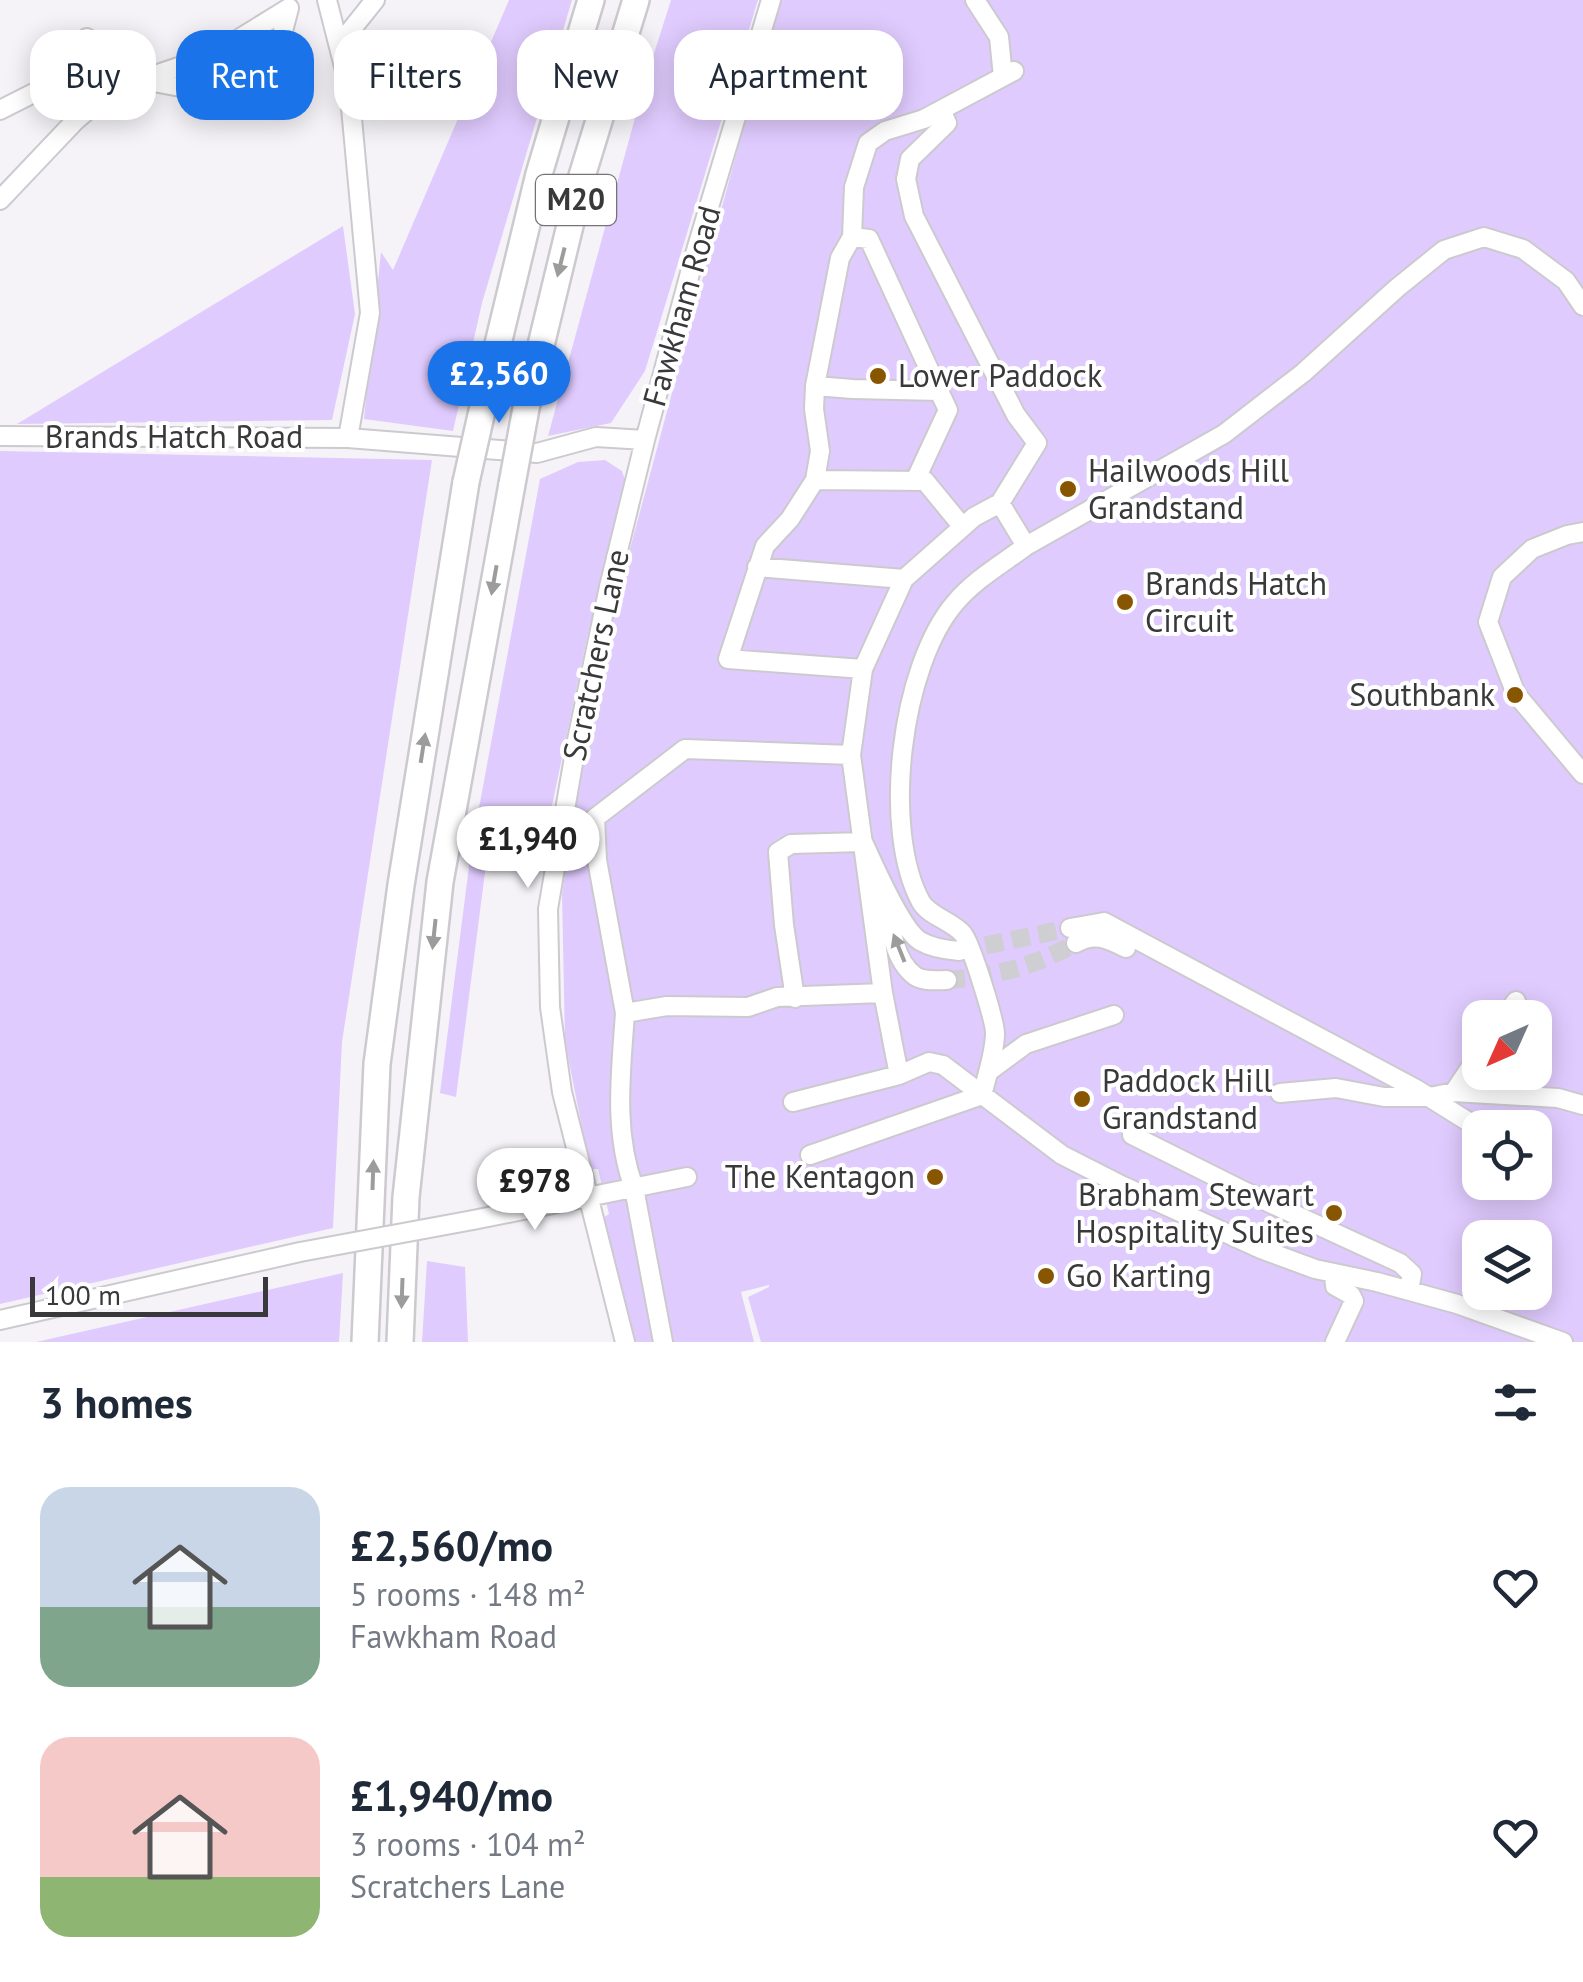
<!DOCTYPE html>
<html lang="en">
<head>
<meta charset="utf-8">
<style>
	body { margin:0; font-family:"PT Sans",sans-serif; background:#f6f6f7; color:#1f2937; height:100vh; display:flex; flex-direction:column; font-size:38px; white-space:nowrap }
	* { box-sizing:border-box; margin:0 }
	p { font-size:32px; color:#747a83 }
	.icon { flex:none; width:55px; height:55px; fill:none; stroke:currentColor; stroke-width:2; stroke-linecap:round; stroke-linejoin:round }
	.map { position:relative; height:1342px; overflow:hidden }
	.panel { display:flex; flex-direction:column; background:#fff; flex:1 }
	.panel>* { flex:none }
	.banner { position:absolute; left:30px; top:30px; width:1000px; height:90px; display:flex; gap:20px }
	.needle { width:65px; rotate:225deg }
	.fabs { position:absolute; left:1462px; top:1000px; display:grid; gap:20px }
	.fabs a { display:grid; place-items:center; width:90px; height:90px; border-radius:20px; background:#fff; box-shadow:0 5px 25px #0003; font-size:50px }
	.scale { position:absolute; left:30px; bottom:25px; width:238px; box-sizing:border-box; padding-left:10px; border:5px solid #39383a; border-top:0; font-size:28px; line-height:35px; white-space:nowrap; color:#39383a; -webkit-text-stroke:8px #fff; paint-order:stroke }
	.price { position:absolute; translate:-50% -85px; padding:0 22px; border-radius:35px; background:#fff; color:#222; font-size:32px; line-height:65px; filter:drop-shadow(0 2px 5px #0008) }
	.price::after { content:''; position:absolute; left:50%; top:60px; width:30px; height:22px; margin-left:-15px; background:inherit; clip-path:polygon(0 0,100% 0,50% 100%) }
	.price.selected { background:#1a73e8; color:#fff }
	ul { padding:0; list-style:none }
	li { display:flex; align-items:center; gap:30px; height:250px; padding:0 40px }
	li span { display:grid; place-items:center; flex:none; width:280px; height:200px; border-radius:30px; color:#555 }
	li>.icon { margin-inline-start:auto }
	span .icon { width:120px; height:120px; fill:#fffc; stroke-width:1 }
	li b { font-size:42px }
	h2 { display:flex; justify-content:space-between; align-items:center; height:120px; padding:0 40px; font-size:42px }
	.tag { padding:0 35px; border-radius:30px; background:#fff; box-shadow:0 5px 25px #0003; font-size:35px; line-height:90px }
	.tag.selected { background:#1a73e8; color:#fff }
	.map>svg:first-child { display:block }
</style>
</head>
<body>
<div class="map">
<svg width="1583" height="1342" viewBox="0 0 1583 1342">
	<rect width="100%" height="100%" fill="#f5f3f8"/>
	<!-- green -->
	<path fill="#e0cbfe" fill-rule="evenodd" d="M 509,0 L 572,0 L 482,303 L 453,431 L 364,419 L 381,252 L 393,270 Z
		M 671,0 L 758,0 L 645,371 L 611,423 L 548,436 L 644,85 Z
		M 782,0 L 1583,0 L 1583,1342 L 761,1342 L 748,1297 L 769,1287 L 769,1285 L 741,1292 L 754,1342 L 630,1342 L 603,1232 L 603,1218 L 609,1214 L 598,1169 L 590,1169 L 565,1041 L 562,894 L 572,828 L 571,810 L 575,805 L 582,758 L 620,586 L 765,47 ZM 1480,1018 L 1535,1018 L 1535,1072 L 1480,1072 ZM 1480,1128 L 1535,1128 L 1535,1182 L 1480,1182 ZM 1480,1238 L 1535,1238 L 1535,1292 L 1480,1292 Z
		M 343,226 L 355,314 L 332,420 L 17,424 Z
		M 0,451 L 432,460 L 342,1042 L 333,1228 L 0,1304 Z
		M 605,460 L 622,471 L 627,486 L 588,633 L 539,868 L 487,857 L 456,1097 L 440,1093 L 471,851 L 540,479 L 578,462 Z
		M 427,1261 L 465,1267 L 468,1342 L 422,1342 Z
		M 343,1273 L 339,1342 L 36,1342 Z"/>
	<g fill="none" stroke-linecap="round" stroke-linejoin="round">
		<!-- minor-tunnel -->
		<path stroke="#cfced2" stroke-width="18" stroke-dasharray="18 9" stroke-linecap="butt" d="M 959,951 L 1070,928
			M 947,980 C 996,976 1033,967 1076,943"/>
		<!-- minor casing -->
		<g stroke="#cccace" stroke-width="22">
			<path id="minor" d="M 327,0 L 349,86 L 370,313 L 348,438
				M 975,0 L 999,37 L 1003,77
				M 87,38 L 111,90
				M 339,45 L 375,0
				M 0,110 L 97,61
				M 941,110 L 947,123 L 910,159 L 906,179 L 914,216 L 1016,415 L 1037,443 L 1000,503 L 974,517 L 904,579 L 863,669 L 851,755 L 883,993 L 899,1075 L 929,1062 L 943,1065 L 1062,1155 L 1123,1186 L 1261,1249 L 1315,1269 L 1377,1282 L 1457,1304 L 1563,1342
				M 0,200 L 75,121 L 111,90 L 211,56 L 289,8 L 276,58 L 207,92 L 143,80
				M 852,237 L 854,187 L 868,143 L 885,131 L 924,119 L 1014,71
				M 815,386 L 853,389 L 939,391 L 948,410 L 915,481
				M 0,436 L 348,438 L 537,453 L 596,437 L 645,440
				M 815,480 L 925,481 L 962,526
				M 1583,532 L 1567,535 L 1532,549 L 1502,577 L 1488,622 L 1516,694 L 1583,774
				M 1026,546 L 1224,434 L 1303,373 L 1397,288 L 1444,250 L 1484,237 L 1523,249 L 1566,281 L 1583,306
				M 757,567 L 904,579
				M 863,669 L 728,659 L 765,546 L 790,519 L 815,480 L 820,451 L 814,409 L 815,386 L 840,258 L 852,237 L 869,239 L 939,391
				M 887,900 C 890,924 893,960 915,976 C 924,982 937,980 947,980
				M 1070,928 L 1104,922 L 1416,1089 L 1480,1129
				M 1076,943 C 1095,932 1108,939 1126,948
				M 795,998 L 784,925 L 778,852 L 791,844 L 863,842 C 874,865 901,929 920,941 C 932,948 946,950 959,951
				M 625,1013 L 597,860 L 595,818 L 685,749 L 851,755
				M 1504,1018 L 1516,1001
				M 988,1072 L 1026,1044 L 1114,1015
				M 1454,1092 L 1480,1053
				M 1280,1093 L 1336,1088 L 1384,1097 L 1430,1097 L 1454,1092 L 1558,1098 L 1583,1105
				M 793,1102 L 899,1075
				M 1132,1135 L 1246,1192 L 1400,1263 L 1412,1274 L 1409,1290
				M 810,1155 L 982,1095 C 987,1076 994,1055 995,1035 C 996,1023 971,944 963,934 C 952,921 929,916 921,902 C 881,829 901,666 955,603 C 974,580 1002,564 1026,546 L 1000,503
				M 473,1220 L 687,1177
				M 1334,1273 L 1335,1286 L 1351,1295 L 1354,1301 L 1335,1342
				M 0,1320 L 300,1252
				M 625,1342 L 562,1092 L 550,1007 L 548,909 L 577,740 L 609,587 L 645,440 L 697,247 L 771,0
				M 663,1342 L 634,1188 C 613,1131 621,1072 625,1013 L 667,1006 L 748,1007 L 777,997 L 883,993"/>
		</g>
		<!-- highway casing -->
		<g stroke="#cccace" stroke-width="30">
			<path id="highway" d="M 484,402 L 539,174 L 591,0
				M 527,403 L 582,176 L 636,0
				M 365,1342 L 377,1064 L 401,885 L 466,482
				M 400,1342 L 406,1197 L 440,882 L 512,484"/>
		</g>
		<!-- minor -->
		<use href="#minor" stroke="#fff" stroke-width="18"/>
		<!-- highway -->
		<use href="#highway" stroke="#fff" stroke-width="25"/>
		<!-- minor-bridge casing -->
		<g stroke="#cccace" stroke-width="22" stroke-linecap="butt">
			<path id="minor-bridge" d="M 300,1252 L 473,1220"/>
		</g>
		<!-- highway-bridge casing -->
		<g stroke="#cccace" stroke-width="30" stroke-linecap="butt">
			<path id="highway-bridge" d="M 466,482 L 484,402
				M 512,484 L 527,403"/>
		</g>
		<!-- minor-bridge -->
		<use href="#minor-bridge" stroke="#fff" stroke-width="18"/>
		<!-- highway-bridge -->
		<use href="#highway-bridge" stroke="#fff" stroke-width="25"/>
	</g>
	<!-- one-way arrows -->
	<defs><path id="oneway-solid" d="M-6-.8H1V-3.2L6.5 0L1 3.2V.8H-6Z" transform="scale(2.5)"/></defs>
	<g fill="#9c9c9c">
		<use href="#oneway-solid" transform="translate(561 262) rotate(104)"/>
		<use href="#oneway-solid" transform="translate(494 580) rotate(100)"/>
		<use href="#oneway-solid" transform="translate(423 748) rotate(-81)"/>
		<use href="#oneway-solid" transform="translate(434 934) rotate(96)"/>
		<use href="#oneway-solid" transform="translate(899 948) rotate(-112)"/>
		<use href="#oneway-solid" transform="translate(373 1175) rotate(-88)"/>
		<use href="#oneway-solid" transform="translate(402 1293) rotate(92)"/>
	</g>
	<!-- markers -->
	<g fill="#885600" stroke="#fff" stroke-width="4">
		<circle cx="878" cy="376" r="10"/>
		<circle cx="1068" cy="489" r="10"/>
		<circle cx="1125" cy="602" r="10"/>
		<circle cx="1515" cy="695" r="10"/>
		<circle cx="1082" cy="1099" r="10"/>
		<circle cx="935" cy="1177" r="10"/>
		<circle cx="1334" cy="1213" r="10"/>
		<circle cx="1046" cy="1276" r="10"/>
	</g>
	<g text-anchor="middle" stroke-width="8" stroke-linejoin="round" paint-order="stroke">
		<!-- shield labels -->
		<rect fill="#fff" stroke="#747475" stroke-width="2.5" x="536" y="175" width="80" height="50" rx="8"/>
		<g font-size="30" font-weight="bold" fill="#39383a">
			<text x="576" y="210">M20</text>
		</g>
		<!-- street labels -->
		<g font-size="32" fill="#39383a" stroke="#fff">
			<text transform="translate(682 306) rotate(-74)" y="11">Fawkham Road</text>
			<text x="174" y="448">Brands Hatch Road</text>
			<text transform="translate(596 655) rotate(-78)" y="11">Scratchers Lane</text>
		</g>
		<!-- poi labels -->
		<g font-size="32" fill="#39383a" stroke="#fff" text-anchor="start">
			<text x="898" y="387">Lower Paddock</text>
			<text x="1088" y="482">Hailwoods Hill<tspan x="1088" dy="37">Grandstand</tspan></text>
			<text x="1145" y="595">Brands Hatch<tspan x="1145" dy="37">Circuit</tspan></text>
			<text x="1495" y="706" text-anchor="end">Southbank</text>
			<text x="1102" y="1092">Paddock Hill<tspan x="1102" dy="37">Grandstand</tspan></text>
			<text x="915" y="1188" text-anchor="end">The Kentagon</text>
			<text x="1314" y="1206" text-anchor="end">Brabham Stewart<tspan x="1314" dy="37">Hospitality Suites</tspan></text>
			<text x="1066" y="1287">Go Karting</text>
		</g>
	</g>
</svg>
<div class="fabs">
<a><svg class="needle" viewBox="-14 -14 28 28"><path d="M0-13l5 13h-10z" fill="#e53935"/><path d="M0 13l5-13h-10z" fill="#747a83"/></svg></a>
<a><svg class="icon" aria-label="locate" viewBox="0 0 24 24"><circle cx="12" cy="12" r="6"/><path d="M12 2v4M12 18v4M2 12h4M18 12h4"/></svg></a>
<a><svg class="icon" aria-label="layers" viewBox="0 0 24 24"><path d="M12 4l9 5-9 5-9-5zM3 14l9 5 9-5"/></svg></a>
</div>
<div class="scale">100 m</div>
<b class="price selected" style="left:499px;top:426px">£2,560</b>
<b class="price" style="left:528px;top:891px">£1,940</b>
<b class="price" style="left:535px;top:1233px">£978</b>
<div class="banner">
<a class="tag">Buy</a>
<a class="tag selected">Rent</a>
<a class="tag">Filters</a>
<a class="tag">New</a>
<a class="tag">Apartment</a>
</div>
</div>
<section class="panel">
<h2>3 homes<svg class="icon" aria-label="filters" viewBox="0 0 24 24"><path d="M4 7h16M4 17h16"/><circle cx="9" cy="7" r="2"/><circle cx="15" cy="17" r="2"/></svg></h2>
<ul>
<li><span style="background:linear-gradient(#c9d6e8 60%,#7fa58c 0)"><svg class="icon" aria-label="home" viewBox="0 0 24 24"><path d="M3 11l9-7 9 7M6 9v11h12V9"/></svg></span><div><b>£2,560/mo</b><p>5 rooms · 148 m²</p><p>Fawkham Road</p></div><svg class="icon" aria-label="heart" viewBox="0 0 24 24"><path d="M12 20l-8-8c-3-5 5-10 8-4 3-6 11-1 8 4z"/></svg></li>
<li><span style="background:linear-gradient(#f6c9c9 70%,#8fb573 0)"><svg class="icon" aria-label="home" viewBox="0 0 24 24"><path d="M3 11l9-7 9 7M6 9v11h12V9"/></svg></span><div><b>£1,940/mo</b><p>3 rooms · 104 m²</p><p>Scratchers Lane</p></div><svg class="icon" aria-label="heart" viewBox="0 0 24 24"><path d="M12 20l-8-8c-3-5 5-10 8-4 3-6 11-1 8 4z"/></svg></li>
</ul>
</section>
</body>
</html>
